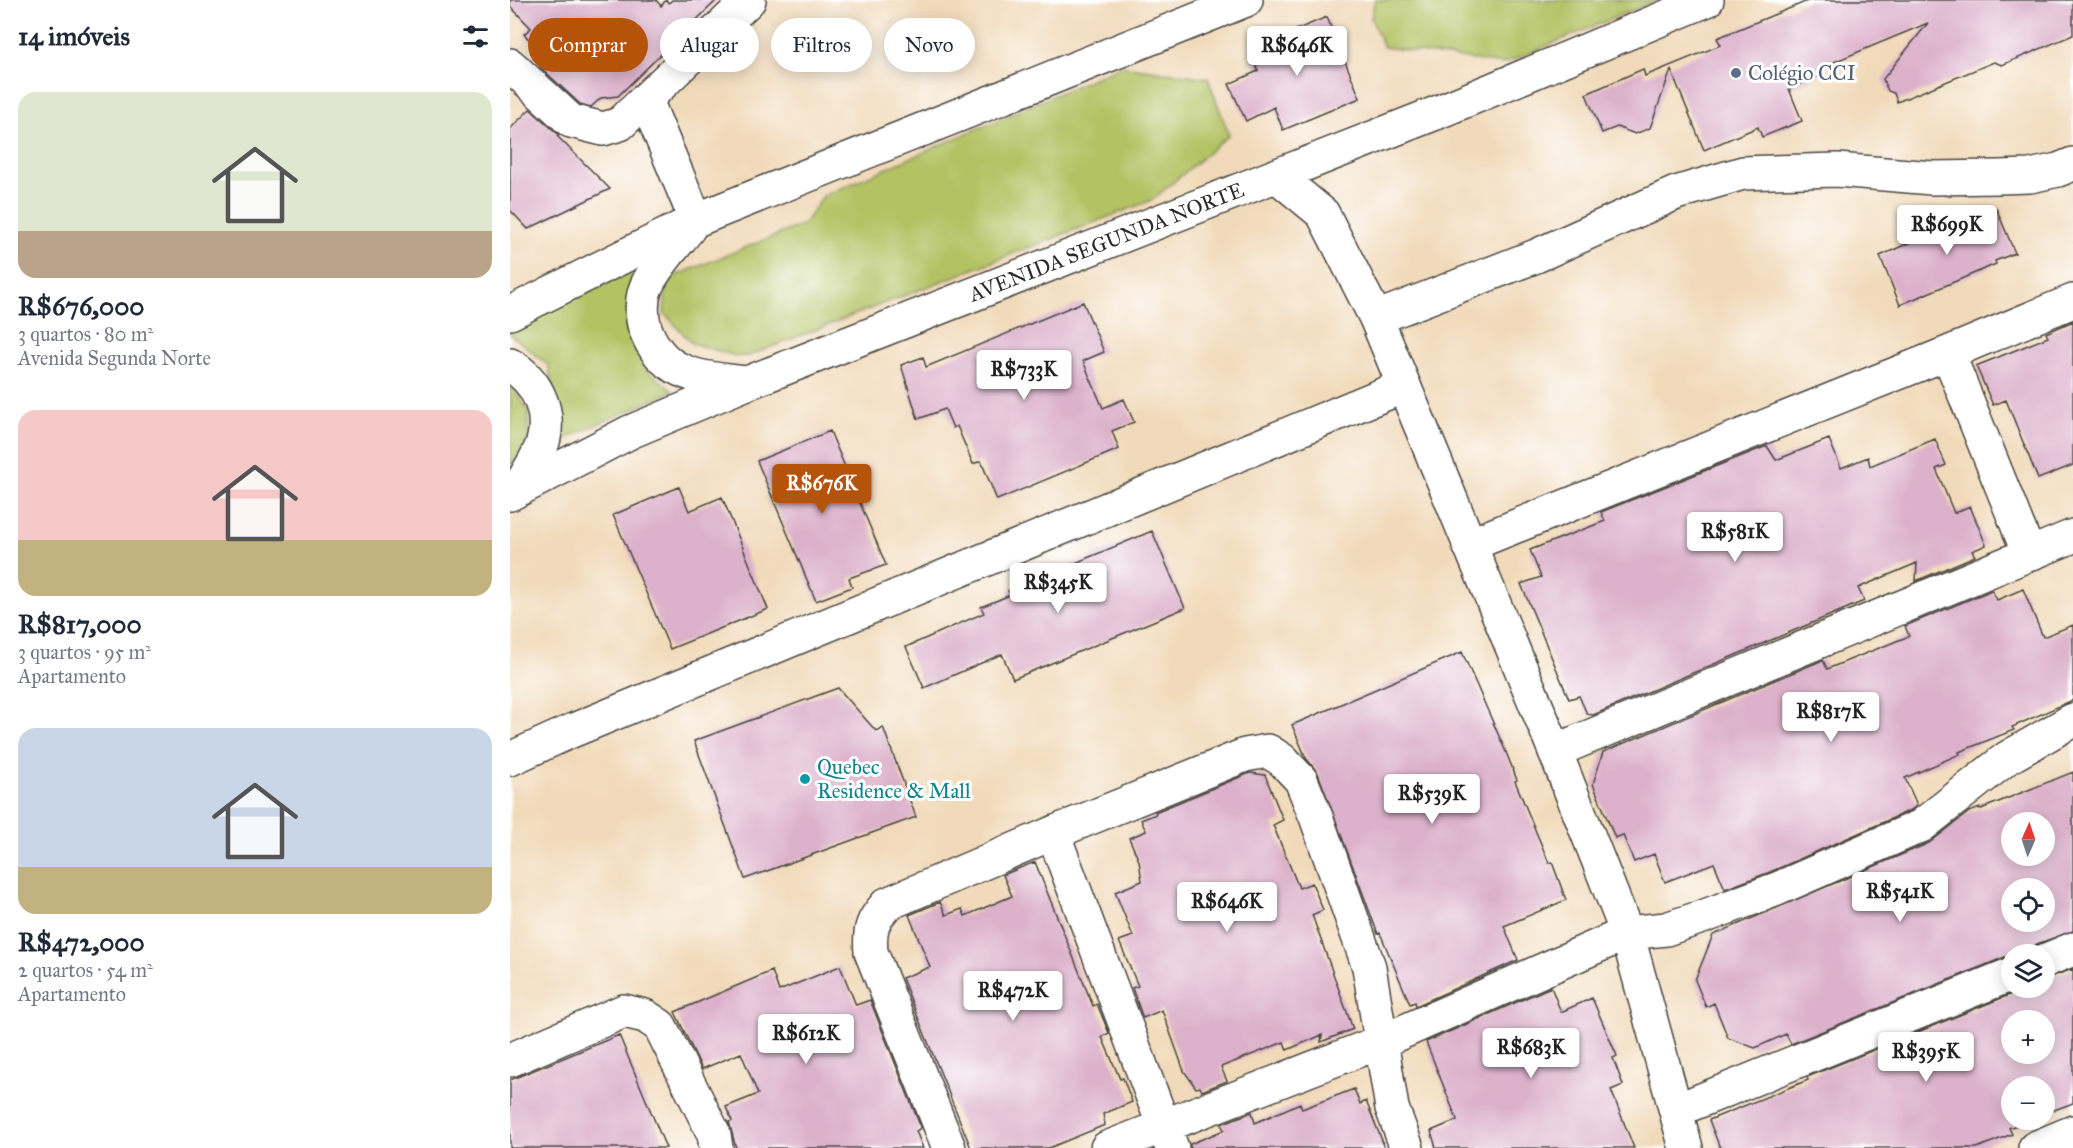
<!DOCTYPE html>
<html lang="pt">
<head>
<meta charset="utf-8">
<style>
	body { margin:0; font-family:"IM FELL Great Primer",serif; background:#f2f2f3; color:#1f2937; height:100vh; display:flex; flex-direction:column; font-size:22px; white-space:nowrap }
	* { box-sizing:border-box; margin:0 }
	p { font-size:20px; color:#747a83 }
	.icon { flex:none; width:33px; height:33px; fill:none; stroke:currentColor; stroke-width:2; stroke-linecap:round; stroke-linejoin:round }
	.map { position:relative; flex:1; overflow:hidden }
	.side { display:flex; flex-direction:column; background:#fff; width:510px }
	.side>* { flex:none }
	.banner { position:absolute; left:18px; top:18px; width:570px; height:54px; display:flex; gap:12px }
	.needle { width:39px; rotate:3deg }
	.controls { position:absolute; left:1491px; top:812px; display:grid; gap:12px }
	.controls a { display:grid; place-items:center; width:54px; height:54px; border-radius:50%; background:#fff; box-shadow:0 3px 15px #0003; font-size:30px }
	.price { position:absolute; translate:-50% -51px; padding:0 14px; border-radius:6px; background:#fff; color:#222; font-size:20px; line-height:39px; filter:drop-shadow(0 2px 3px #0008) }
	.price::after { content:''; position:absolute; left:50%; top:36px; width:18px; height:14px; margin-left:-9px; background:inherit; clip-path:polygon(0 0,100% 0,50% 100%) }
	.price.selected { background:#b45309; color:#fff }
	ul { padding:0; list-style:none }
	li { display:grid; align-content:center; gap:12px; height:318px; padding:0 18px }
	li span { display:grid; place-items:center; height:186px; border-radius:18px; color:#555 }
	li>.icon { margin-inline-start:auto }
	span .icon { width:108px; height:108px; fill:#fffc; stroke-width:1 }
	li b { font-size:26px }
	h2 { display:flex; justify-content:space-between; align-items:center; height:72px; padding:0 18px; font-size:26px }
	.pill { padding:0 21px; border-radius:27px; background:#fff; box-shadow:0 3px 15px #0003; font-size:21px; line-height:54px }
	.pill.selected { background:#b45309; color:#fff }
	main { display:flex; flex:1; min-height:0 }
	.map>svg:first-child { display:block }
</style>
</head>
<body>
<main>
<section class="side">
<h2>14 imóveis<svg class="icon" aria-label="filters" viewBox="0 0 24 24"><path d="M4 7h16M4 17h16"/><circle cx="9" cy="7" r="2"/><circle cx="15" cy="17" r="2"/></svg></h2>
<ul>
<li><span style="background:linear-gradient(#dfe7d0 75%,#b9a48a 0)"><svg class="icon" aria-label="home" viewBox="0 0 24 24"><path d="M3 11l9-7 9 7M6 9v11h12V9"/></svg></span><div><b>R$676,000</b><p>3 quartos · 80 m²</p><p>Avenida Segunda Norte</p></div></li>
<li><span style="background:linear-gradient(#f6c9c9 70%,#c2b280 0)"><svg class="icon" aria-label="home" viewBox="0 0 24 24"><path d="M3 11l9-7 9 7M6 9v11h12V9"/></svg></span><div><b>R$817,000</b><p>3 quartos · 95 m²</p><p>Apartamento</p></div></li>
<li><span style="background:linear-gradient(#c9d6e8 75%,#c2b280 0)"><svg class="icon" aria-label="home" viewBox="0 0 24 24"><path d="M3 11l9-7 9 7M6 9v11h12V9"/></svg></span><div><b>R$472,000</b><p>2 quartos · 54 m²</p><p>Apartamento</p></div></li>
</ul>
</section>
<div class="map">
<svg width="1563" height="1148" viewBox="0 0 1563 1148">
	<rect width="100%" height="100%" fill="#fff"/>
	<filter id="ink" filterUnits="userSpaceOnUse"><feTurbulence type="fractalNoise" baseFrequency=".0167" numOctaves="2"/><feDisplacementMap in="SourceGraphic" scale="12" xChannelSelector="R" yChannelSelector="G"/><feConvolveMatrix kernelMatrix="1 2 1 2 8 2 1 2 1" color-interpolation-filters="sRGB"/></filter>
	<filter id="wash" filterUnits="userSpaceOnUse"><feTurbulence type="fractalNoise" baseFrequency=".008" numOctaves="4" result="noise"/><feDisplacementMap in="SourceGraphic" scale="24" xChannelSelector="R" yChannelSelector="G"/><feGaussianBlur stdDeviation="1.35" result="paint"/><feColorMatrix in="noise" values="0 0 0 0 0 0 0 0 0 0 0 0 0 0 0 0 0 1.4 0 .05"/><feComposite in="paint" operator="in"/></filter>
	<g filter="url(#wash)">
		<rect width="100%" height="100%" fill="#f1daba"/>
		<!-- green -->
		<path fill="#b3c264" stroke="#6f7648" stroke-width="1.5" d="M 865,0 L 1147,0 L 993,64 L 874,47 L 861,19 Z
			M 611,66 L 698,78 L 719,135 L 642,200 L 238,356 L 226,356 L 182,343 L 154,313 L 157,279 L 294,224 L 313,196 Z
			M 127,268 L 119,289 L 117,330 L 135,368 L 163,391 L 44,444 L 50,421 L 38,365 L 0,334 L 0,328 Z
			M 0,384 L 18,410 L 18,440 L 0,466 Z"/>
		<g id="blocks">
			<!-- building -->
			<path fill="#dcb1cb" fill-rule="evenodd" d="M 0,0 L 146,0 L 151,6 L 156,0 L 159,3 L 162,0 L 207,0 L 108,96 L 91,98 L 81,107 L 70,104 L 30,67 L 41,62 L 14,34 L 21,28 L 0,6 Z
				M 1300,0 L 1563,0 L 1563,35 L 1492,65 L 1484,62 L 1387,102 L 1384,93 L 1378,91 L 1373,79 L 1418,23 L 1314,66 L 1309,76 L 1279,89 L 1292,121 L 1252,137 L 1248,127 L 1194,150 L 1161,70 L 1140,128 L 1125,134 L 1107,127 L 1092,133 L 1076,94 L 1133,69 L 1135,76 L 1211,45 L 1207,38 Z
				M 817,17 L 850,98 L 773,130 L 764,107 L 736,121 L 719,84 L 748,71 L 739,49 Z
				M 20,109 L 49,135 L 47,136 L 100,189 L 18,229 L 0,210 L 0,129 Z
				M 1486,208 L 1505,253 L 1485,261 L 1486,264 L 1390,305 L 1370,256 L 1430,229 Z
				M 573,302 L 594,352 L 573,361 L 593,408 L 614,399 L 624,422 L 602,431 L 609,449 L 487,500 L 471,461 L 463,464 L 447,426 L 443,428 L 435,409 L 408,419 L 391,365 L 413,357 L 416,367 Z
				M 1563,321 L 1563,465 L 1528,479 L 1496,400 L 1483,405 L 1466,366 L 1538,337 L 1536,333 Z
				M 320,431 L 376,565 L 339,578 L 342,587 L 306,601 L 247,461 Z
				M 1319,439 L 1331,468 L 1358,457 L 1360,466 L 1425,439 L 1436,465 L 1426,469 L 1444,513 L 1460,506 L 1476,545 L 1462,551 L 1465,556 L 1406,581 L 1407,563 L 1348,588 L 1354,601 L 1083,715 L 1077,714 L 1069,696 L 1059,699 L 1011,584 L 1031,577 L 1020,550 L 1095,521 L 1091,512 L 1257,446 L 1266,460 Z
				M 169,487 L 179,511 L 212,497 L 258,609 L 160,649 L 103,515 Z
				M 642,531 L 675,608 L 503,679 L 492,654 L 414,688 L 396,647 L 474,613 L 471,607 L 500,595 L 498,591 Z
				M 1513,589 L 1533,637 L 1563,625 L 1563,700 L 1502,727 L 1504,730 L 1449,752 L 1450,754 L 1395,778 L 1407,805 L 1401,810 L 1260,872 L 1215,889 L 1204,863 L 1155,882 L 1144,854 L 1124,862 L 1113,835 L 1105,838 L 1083,784 L 1093,752 L 1313,660 L 1317,669 L 1399,636 L 1395,626 L 1482,590 L 1487,600 Z
				M 952,652 L 996,752 L 1007,780 L 1005,781 L 1024,827 L 1039,863 L 1042,862 L 1056,900 L 994,926 L 1008,960 L 906,1006 L 905,1002 L 900,1004 L 870,933 L 868,934 L 808,773 L 796,758 L 782,725 Z
				M 328,688 L 366,731 L 373,727 L 406,817 L 235,879 L 184,741 Z
				M 1563,772 L 1563,931 L 1527,944 L 1520,949 L 1517,954 L 1502,954 L 1502,956 L 1495,957 L 1281,1044 L 1276,1034 L 1245,1048 L 1218,1038 L 1204,1003 L 1196,1007 L 1185,980 L 1203,935 L 1419,843 L 1459,812 L 1470,808 L 1471,809 ZM 1502,822 L 1534,822 L 1534,855 L 1502,855 ZM 1502,888 L 1534,888 L 1534,921 L 1502,921 Z
				M 740,773 L 755,775 L 773,820 L 763,825 L 789,888 L 802,883 L 813,910 L 802,915 L 843,1029 L 811,1042 L 812,1035 L 777,1050 L 774,1042 L 711,1067 L 717,1081 L 692,1091 L 690,1087 L 686,1088 L 674,1071 L 652,1010 L 633,1018 L 622,988 L 628,986 L 609,941 L 623,936 L 605,892 L 632,881 L 629,861 L 619,838 L 636,831 L 631,820 L 646,814 L 645,812 Z
				M 525,862 L 583,1006 L 587,1004 L 599,1033 L 592,1037 L 610,1079 L 613,1078 L 622,1102 L 593,1114 L 595,1125 L 539,1148 L 461,1148 L 392,978 L 420,967 L 399,915 L 430,902 L 436,915 L 452,909 L 455,916 L 502,896 L 493,875 Z
				M 330,966 L 346,1005 L 360,1000 L 411,1128 L 406,1131 L 413,1148 L 226,1148 L 219,1122 L 222,1121 L 216,1107 L 248,1094 L 231,1053 L 192,1069 L 165,1012 L 262,971 L 269,991 Z
				M 1563,969 L 1563,1103 L 1534,1114 L 1534,1086 L 1502,1086 L 1502,1119 L 1522,1119 L 1499,1128 L 1502,1134 L 1467,1148 L 1210,1148 L 1199,1120 L 1298,1080 L 1297,1077 L 1509,991 L 1515,987 L 1534,987 L 1534,979 ZM 1502,1020 L 1534,1020 L 1534,1053 L 1502,1053 Z
				M 1041,987 L 1051,1012 L 1082,998 L 1107,1056 L 1103,1058 L 1113,1085 L 1101,1090 L 1124,1148 L 926,1148 L 921,1131 L 947,1120 L 916,1042 Z
				M 109,1035 L 156,1148 L 0,1148 L 0,1080 Z
				M 844,1089 L 850,1104 L 856,1101 L 875,1148 L 680,1148 L 680,1144 L 714,1130 L 711,1124 L 742,1112 L 745,1123 L 790,1103 L 792,1109 Z"/>
		</g>
	</g>
	<g filter="url(#ink)">
		<use href="#blocks" fill-opacity="0" stroke="#494540" stroke-width="1.5"/>
		<g fill="none" stroke-linecap="round" stroke-linejoin="round">
			<!-- street casing -->
			<g stroke="#494540" stroke-width="36">
				<path id="street" d="M 0,65 L 61,121 L 93,129 L 110,124 L 239,0
					M 136,100 L 186,220
					M 866,318 L 1026,256 L 1166,193 L 1233,173 L 1327,170 L 1422,178 L 1489,177 L 1520,176 L 1548,170 L 1563,164
					M 1438,353 L 1519,554
					M 959,545 L 1438,353 L 1563,301
					M 1045,751 L 1563,536
					M 0,759 L 59,732 L 894,386
					M 543,833 L 662,1148
					M 1534,961 L 1563,949
					M 0,1060 L 114,1011 L 135,1016 L 150,1026 L 204,1134 L 206,1148
					M 1167,1110 L 1502,974
					M 439,1148 L 361,952 C 359,929 362,921 377,904 L 543,833 L 735,755 L 758,751 L 772,760 L 791,780 L 806,817 L 859,967 L 882,1108 L 897,1148
					M 597,1148 L 870,1042 L 1117,933 L 1156,929 L 1195,916 L 1267,889 L 1411,826 L 1497,758 L 1563,720
					M 1525,1148 L 1563,1132"/>
			</g>
			<!-- secondary casing -->
			<g stroke="#494540" stroke-width="36">
				<g id="secondary">
					<path d="M 767,176 L 813,214 L 866,318 L 1045,751 L 1117,933 L 1176,1148"/>
					<path d="M 179,228 C 165,246 148,263 138,283 C 131,296 131,315 135,328 C 153,378 191,377 236,383"/>
					<path d="M 0,313 L 186,220 L 736,0"/>
					<path d="M 0,365 C 25,379 40,408 34,438 C 30,456 17,473 8,489"/>
					<path id="s1" d="M 0,494 L 120,432 L 237,383 L 926,113 L 1197,0"/>
				</g>
			</g>
			<!-- street -->
			<use href="#street" stroke="#fff" stroke-width="33"/>
			<!-- secondary -->
			<use href="#secondary" stroke="#fff" stroke-width="33"/>
		</g>
	</g>
	<!-- markers -->
	<circle fill="#5c6f8a" stroke="#fff" stroke-width="2" cx="1226" cy="73" r="6"/>
	<circle fill="#0f9aa8" stroke="#fff" stroke-width="2" cx="295" cy="779" r="6"/>
	<g text-anchor="middle" stroke-width="6" stroke-linejoin="round" paint-order="stroke">
		<!-- service labels -->
		<g font-size="21" fill="#4e5e75" stroke="#fff" text-anchor="start">
			<text x="1238" y="80">Colégio CCI</text>
		</g>
		<!-- street labels -->
		<g font-size="21" fill="#2b2b2b" stroke="#fff">
			<text dy="7" stroke="none"><textPath href="#s1" startOffset="648">AVENIDA SEGUNDA NORTE</textPath></text>
		</g>
		<!-- culture labels -->
		<g font-size="21" fill="#0d838f" stroke="#fff" text-anchor="start">
			<text x="307" y="774">Quebec<tspan x="307" dy="24">Residence &amp; Mall</tspan></text>
		</g>
	</g>
</svg>
<div class="controls">
<a><svg class="needle" viewBox="-14 -14 28 28"><path d="M0-13l5 13h-10z" fill="#e53935"/><path d="M0 13l5-13h-10z" fill="#747a83"/></svg></a>
<a><svg class="icon" aria-label="locate" viewBox="0 0 24 24"><circle cx="12" cy="12" r="6"/><path d="M12 2v4M12 18v4M2 12h4M18 12h4"/></svg></a>
<a><svg class="icon" aria-label="layers" viewBox="0 0 24 24"><path d="M12 4l9 5-9 5-9-5zM3 14l9 5 9-5"/></svg></a>
<a>+</a>
<a>−</a>
</div>
<b class="price" style="left:787px;top:77px">R$646K</b>
<b class="price" style="left:1437px;top:256px">R$699K</b>
<b class="price" style="left:514px;top:401px">R$733K</b>
<b class="price selected" style="left:312px;top:515px">R$676K</b>
<b class="price" style="left:1225px;top:563px">R$581K</b>
<b class="price" style="left:548px;top:614px">R$345K</b>
<b class="price" style="left:1321px;top:743px">R$817K</b>
<b class="price" style="left:922px;top:825px">R$539K</b>
<b class="price" style="left:1390px;top:923px">R$541K</b>
<b class="price" style="left:717px;top:933px">R$646K</b>
<b class="price" style="left:503px;top:1022px">R$472K</b>
<b class="price" style="left:296px;top:1065px">R$612K</b>
<b class="price" style="left:1021px;top:1079px">R$683K</b>
<b class="price" style="left:1416px;top:1083px">R$395K</b>
<div class="banner">
<a class="pill selected">Comprar</a>
<a class="pill">Alugar</a>
<a class="pill">Filtros</a>
<a class="pill">Novo</a>
</div>
</div>
</main>
</body>
</html>
